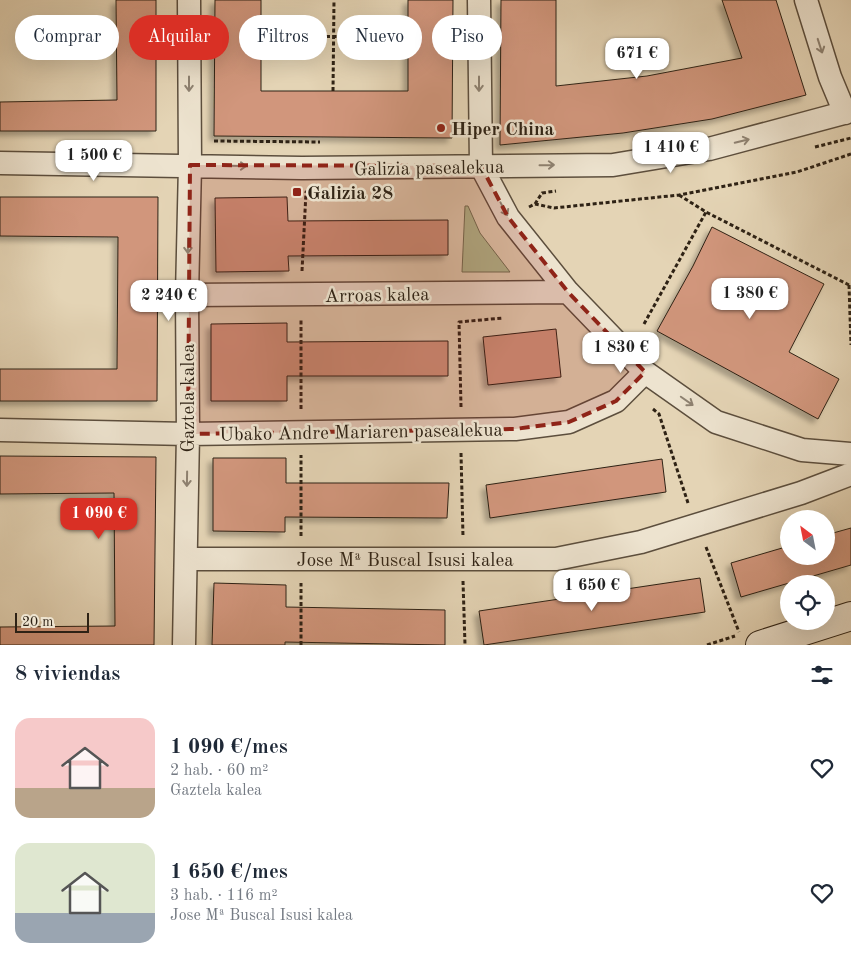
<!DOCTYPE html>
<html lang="es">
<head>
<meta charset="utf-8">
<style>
	body { margin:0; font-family:"Old Standard TT",serif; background:#f2f2f3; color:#1f2937; height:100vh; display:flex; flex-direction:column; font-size:19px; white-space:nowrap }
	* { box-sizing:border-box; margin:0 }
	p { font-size:16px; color:#747a83 }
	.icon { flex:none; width:28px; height:28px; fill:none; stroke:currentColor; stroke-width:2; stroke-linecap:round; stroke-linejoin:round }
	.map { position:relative; height:645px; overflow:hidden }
	.side { display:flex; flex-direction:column; background:#fff; flex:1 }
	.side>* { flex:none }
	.guide { position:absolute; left:15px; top:15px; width:500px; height:45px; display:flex; gap:10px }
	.needle { width:32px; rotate:328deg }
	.fabs { position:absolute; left:780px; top:510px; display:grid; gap:10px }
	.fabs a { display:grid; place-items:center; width:55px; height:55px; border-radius:50%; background:#fff; box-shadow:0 5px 20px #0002; font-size:25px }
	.scale { position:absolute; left:15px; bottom:12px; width:74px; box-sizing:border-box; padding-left:5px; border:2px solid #2e2215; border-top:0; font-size:14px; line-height:18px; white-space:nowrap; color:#2e2215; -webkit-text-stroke:4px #ede3cf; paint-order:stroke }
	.price { position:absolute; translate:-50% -42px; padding:0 11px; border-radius:10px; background:#fff; color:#222; font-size:16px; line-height:32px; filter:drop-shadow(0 1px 2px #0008) }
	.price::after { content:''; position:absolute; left:50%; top:30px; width:15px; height:11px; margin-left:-8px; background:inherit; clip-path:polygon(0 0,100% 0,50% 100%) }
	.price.on { background:#d93025; color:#fff }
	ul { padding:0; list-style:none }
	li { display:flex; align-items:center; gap:15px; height:125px; padding:0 15px }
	li span { display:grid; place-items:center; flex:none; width:140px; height:100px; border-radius:15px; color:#555 }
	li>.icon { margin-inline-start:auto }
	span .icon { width:60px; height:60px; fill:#fffc; stroke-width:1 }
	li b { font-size:21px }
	h2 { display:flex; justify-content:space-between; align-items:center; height:60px; padding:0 15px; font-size:21px }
	.chip { padding:0 18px; border-radius:22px; background:#fff; box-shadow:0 5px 20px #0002; font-size:18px; line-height:45px }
	.chip.on { background:#d93025; color:#fff }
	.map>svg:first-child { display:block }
</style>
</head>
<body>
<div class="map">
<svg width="851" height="645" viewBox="0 0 851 645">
	<defs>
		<filter id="shadow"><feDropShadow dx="-4.5" dy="4.5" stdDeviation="2.5" flood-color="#0004"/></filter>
	</defs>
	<rect width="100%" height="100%" fill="#e4d4b5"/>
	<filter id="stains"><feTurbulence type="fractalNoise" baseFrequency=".004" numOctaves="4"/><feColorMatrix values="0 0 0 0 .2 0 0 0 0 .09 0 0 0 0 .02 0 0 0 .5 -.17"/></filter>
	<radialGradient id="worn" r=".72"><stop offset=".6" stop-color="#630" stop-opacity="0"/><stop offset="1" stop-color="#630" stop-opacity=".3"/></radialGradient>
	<!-- green -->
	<path fill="#b2bd8f" stroke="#707052" d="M 465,206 L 468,206 L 480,233 L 510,272 L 462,272 Z"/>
	<!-- building -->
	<path fill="#d1967c" stroke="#2e2215" filter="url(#shadow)" d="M 116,0 L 156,0 L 156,131 L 0,131 L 0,102 L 117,100 Z
		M 215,0 L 261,0 L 261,91 L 408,91 L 408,0 L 453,0 L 452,138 L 214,136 Z
		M 501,0 L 556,0 L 556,86 L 647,76 L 742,58 L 722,0 L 776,0 L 806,95 L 712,119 L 623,133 L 500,145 Z
		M 0,197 L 158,197 L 157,401 L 0,401 L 0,369 L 117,369 L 118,237 L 0,236 Z
		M 287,197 L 288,221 L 448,220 L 448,255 L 288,256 L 289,271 L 216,272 L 215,198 Z
		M 712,227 L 824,284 L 789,352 L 839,379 L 818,419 L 657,331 L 693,266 Z
		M 287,323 L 287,342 L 448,341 L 448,376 L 287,376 L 287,401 L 211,401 L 211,324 Z
		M 556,329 L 561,377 L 488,385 L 483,337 Z
		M 0,456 L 156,457 L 154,645 L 0,645 L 0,627 L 115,626 L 114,493 L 0,494 Z
		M 213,458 L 286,458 L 286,483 L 449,483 L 447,518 L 285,517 L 285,532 L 213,531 Z
		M 662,459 L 666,492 L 490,518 L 486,485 Z
		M 851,528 L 851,565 L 741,597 L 731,563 L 789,546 L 789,556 L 826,556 L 826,535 Z
		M 700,578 L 705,612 L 484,645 L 479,611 Z
		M 214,583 L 286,585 L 286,607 L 445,610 L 445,645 L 285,642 L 285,645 L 212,645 Z"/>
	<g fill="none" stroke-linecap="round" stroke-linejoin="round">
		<!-- street casing -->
		<g stroke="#5c4e3d" stroke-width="25">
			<path id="street" d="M 479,0 L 481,166 L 508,217 L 568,292 L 645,372 L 716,422 L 802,450 L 851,454
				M 806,0 L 830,77 L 845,113
				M 0,163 L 302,168 L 613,165 L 709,149 L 851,111
				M 187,295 L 568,292
				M 0,430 L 188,434 L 515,429 L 569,422 L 616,401 L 645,372
				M 187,559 L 556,559 L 641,542 L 801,493 L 851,474
				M 184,645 L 188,434 L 187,295 L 190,165 L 189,0"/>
		</g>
		<!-- secondary casing -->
		<g stroke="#2e2215" stroke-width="30">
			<path id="secondary" d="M 760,645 L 851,616"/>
		</g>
		<!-- path -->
		<path stroke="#2e2215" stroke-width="3" stroke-dasharray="4 2.5" stroke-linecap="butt" d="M 261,36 L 408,37
			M 333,91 L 334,0
			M 214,141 L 320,142
			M 815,147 L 851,138
			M 679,195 L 706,212 L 849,285 L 851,284
			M 535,204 L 542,193 L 556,191
			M 529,207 L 535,204 L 554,208 L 679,195 L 797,172 L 851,154
			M 302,271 L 306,192 L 307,192
			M 849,285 L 851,345
			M 644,324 L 706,212
			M 461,407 L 459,322 L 503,318
			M 301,409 L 301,318
			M 653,409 L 659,414 L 688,503
			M 461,453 L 463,537
			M 301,536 L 301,455
			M 706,547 L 739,632
			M 463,581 L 465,645
			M 301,645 L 301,583
			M 707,645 L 735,636"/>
		<!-- street -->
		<use href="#street" stroke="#ede3cf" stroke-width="22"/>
		<!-- secondary -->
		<use href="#secondary" stroke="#ede3cf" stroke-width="28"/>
	</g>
	<!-- one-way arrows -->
	<defs><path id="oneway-shaft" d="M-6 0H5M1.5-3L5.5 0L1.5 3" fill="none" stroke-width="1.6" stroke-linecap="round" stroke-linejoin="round" transform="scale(1.25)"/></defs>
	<g stroke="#8e8272">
		<use href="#oneway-shaft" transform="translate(820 46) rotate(72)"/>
		<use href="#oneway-shaft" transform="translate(189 84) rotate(90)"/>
		<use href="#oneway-shaft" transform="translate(479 84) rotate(90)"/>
		<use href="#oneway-shaft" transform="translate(742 141) rotate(-14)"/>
		<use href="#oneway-shaft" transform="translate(547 165) rotate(-1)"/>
		<use href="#oneway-shaft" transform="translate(239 166) rotate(1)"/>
		<use href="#oneway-shaft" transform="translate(504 209) rotate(62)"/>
		<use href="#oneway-shaft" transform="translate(188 246) rotate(91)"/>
		<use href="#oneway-shaft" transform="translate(687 401) rotate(35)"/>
		<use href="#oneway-shaft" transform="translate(187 479) rotate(91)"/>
	</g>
	<!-- marked area -->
	<path fill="#8f2418" fill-opacity="0.2" stroke="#8f2418" stroke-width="4" stroke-dasharray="10 6" stroke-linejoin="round" d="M 190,165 L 481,166 L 508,217 L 568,292 L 645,372 L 616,401 L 569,422 L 515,429 L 188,434 Z"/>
	<!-- markers -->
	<g fill="#8f2418" stroke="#ede3cf" stroke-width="2">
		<circle cx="441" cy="128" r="5"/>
		<rect x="292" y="187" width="10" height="10" rx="2.5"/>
	</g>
	<g text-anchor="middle" stroke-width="5" stroke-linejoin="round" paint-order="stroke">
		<!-- poi labels -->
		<g font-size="19" font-weight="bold" fill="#2e2215" stroke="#ede3cf" text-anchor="start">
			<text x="451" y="135">Hiper China</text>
			<text x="307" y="199">Galizia 28</text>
		</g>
		<!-- street labels -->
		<g font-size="19" fill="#2e2215" stroke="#ede3cf">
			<text transform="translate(429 167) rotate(-1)" y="7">Galizia pasealekua</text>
			<text transform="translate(377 294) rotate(-1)" y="7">Arroas kalea</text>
			<text transform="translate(187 398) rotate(-90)" y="7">Gaztela kalea</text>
			<text transform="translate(361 431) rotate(-1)" y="7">Ubako Andre Mariaren pasealekua</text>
			<text x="405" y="566">Jose Mª Buscal Isusi kalea</text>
		</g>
	</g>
	<rect width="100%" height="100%" filter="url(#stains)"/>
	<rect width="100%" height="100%" fill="url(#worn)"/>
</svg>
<div class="fabs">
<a><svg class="needle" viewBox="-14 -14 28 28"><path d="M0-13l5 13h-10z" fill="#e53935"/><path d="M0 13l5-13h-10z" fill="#747a83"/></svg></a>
<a><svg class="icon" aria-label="locate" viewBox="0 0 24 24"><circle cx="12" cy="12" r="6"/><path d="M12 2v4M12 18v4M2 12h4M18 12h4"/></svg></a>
</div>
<div class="scale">20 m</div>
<b class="price" style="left:637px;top:80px">671 €</b>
<b class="price" style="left:671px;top:174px">1 410 €</b>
<b class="price" style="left:94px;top:182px">1 500 €</b>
<b class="price" style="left:750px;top:320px">1 380 €</b>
<b class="price" style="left:169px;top:322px">2 240 €</b>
<b class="price" style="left:621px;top:374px">1 830 €</b>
<b class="price on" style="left:99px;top:540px">1 090 €</b>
<b class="price" style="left:592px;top:612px">1 650 €</b>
<div class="guide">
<a class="chip">Comprar</a>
<a class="chip on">Alquilar</a>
<a class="chip">Filtros</a>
<a class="chip">Nuevo</a>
<a class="chip">Piso</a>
</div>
</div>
<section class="side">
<h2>8 viviendas<svg class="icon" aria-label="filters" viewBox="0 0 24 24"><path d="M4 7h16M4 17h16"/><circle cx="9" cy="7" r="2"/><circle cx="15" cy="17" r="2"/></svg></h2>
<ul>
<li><span style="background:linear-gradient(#f6c9c9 70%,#b9a48a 0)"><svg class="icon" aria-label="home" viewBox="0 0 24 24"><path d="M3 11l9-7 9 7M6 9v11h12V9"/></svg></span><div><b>1 090 €/mes</b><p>2 hab. · 60 m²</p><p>Gaztela kalea</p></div><svg class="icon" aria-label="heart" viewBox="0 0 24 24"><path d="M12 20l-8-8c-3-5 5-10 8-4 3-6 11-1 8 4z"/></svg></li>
<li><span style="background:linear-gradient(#dfe7d0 70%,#9aa5b1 0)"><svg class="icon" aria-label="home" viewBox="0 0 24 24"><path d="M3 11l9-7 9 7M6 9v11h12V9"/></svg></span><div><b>1 650 €/mes</b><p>3 hab. · 116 m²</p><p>Jose Mª Buscal Isusi kalea</p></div><svg class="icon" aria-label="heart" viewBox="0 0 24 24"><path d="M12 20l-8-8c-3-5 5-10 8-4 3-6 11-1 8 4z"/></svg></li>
</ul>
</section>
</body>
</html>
